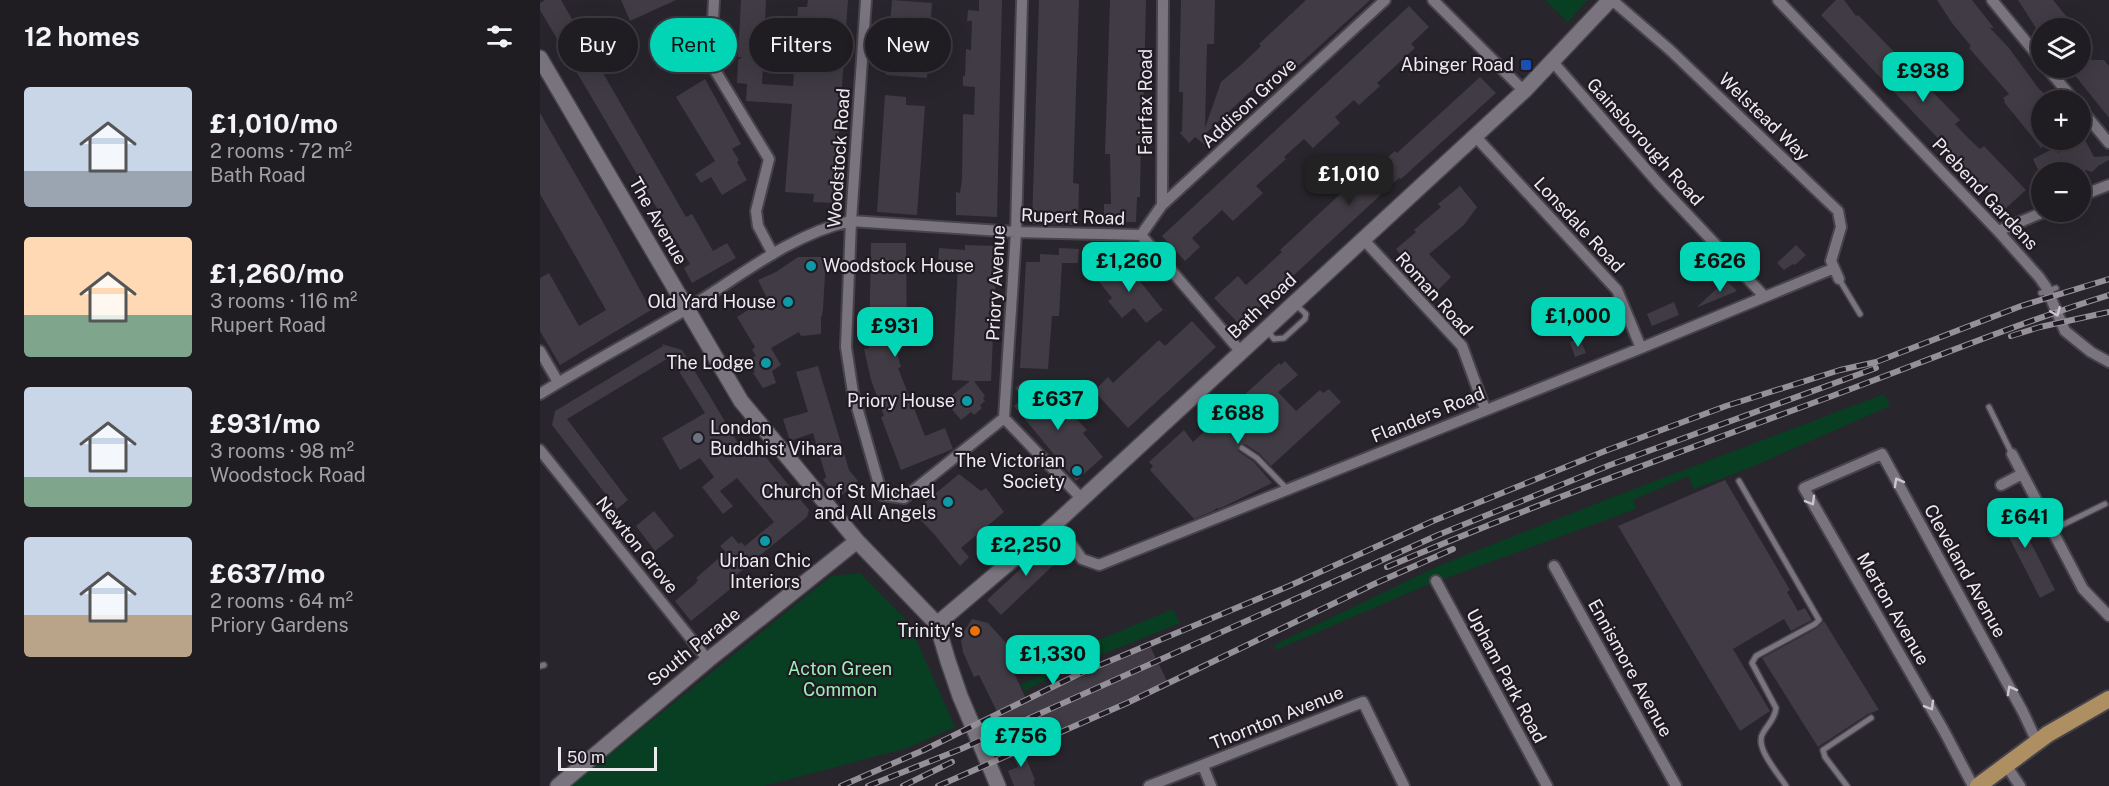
<!DOCTYPE html>
<html lang="en">
<head>
<meta charset="utf-8">
<style>
	body { margin:0; font-family:"Public Sans",sans-serif; background:#2c292f; color:#f1f3f6; height:100vh; display:flex; flex-direction:column; font-size:22px; white-space:nowrap }
	* { box-sizing:border-box; margin:0 }
	p { font-size:20px; color:#a1a1a5 }
	.icon { flex:none; width:33px; height:33px; fill:none; stroke:currentColor; stroke-width:2; stroke-linecap:round; stroke-linejoin:round }
	.map { position:relative; flex:1; overflow:hidden }
	.sheet { display:flex; flex-direction:column; background:#1f1c22; width:540px }
	.sheet>* { flex:none }
	.guide { position:absolute; left:18px; top:18px; width:570px; height:54px; display:flex; gap:12px }
	.buttons { position:absolute; left:1491px; top:18px; display:grid; gap:12px }
	.buttons a { display:grid; place-items:center; width:60px; height:60px; border-radius:50%; background:#1f1c22; box-shadow:0 6px 24px #0002,0 0 0 2px #3c3a40; font-size:30px }
	.scale { position:absolute; left:18px; bottom:15px; width:99px; box-sizing:border-box; padding-left:6px; border:3px solid #edeaf0; border-top:0; font-size:16px; line-height:21px; white-space:nowrap; color:#edeaf0; -webkit-text-stroke:4px #201b23; paint-order:stroke }
	.price { position:absolute; translate:-50% -51px; padding:0 14px; border-radius:12px; background:#02d5b6; color:#111; font-size:20px; line-height:39px; filter:drop-shadow(0 2px 3px #0008) }
	.price::after { content:''; position:absolute; left:50%; top:36px; width:18px; height:14px; margin-left:-9px; background:inherit; clip-path:polygon(0 0,100% 0,50% 100%) }
	.price.active { background:#222; color:#fff }
	ul { padding:0; list-style:none }
	li { display:flex; align-items:center; gap:18px; height:150px; padding:0 24px }
	li span { display:grid; place-items:center; flex:none; width:168px; height:120px; border-radius:6px; color:#555 }
	li>.icon { margin-inline-start:auto }
	span .icon { width:72px; height:72px; fill:#fffc; stroke-width:1 }
	li b { font-size:26px }
	h2 { display:flex; justify-content:space-between; align-items:center; height:72px; padding:0 24px; font-size:26px }
	.chip { padding:0 21px; border-radius:27px; background:#1f1c22; box-shadow:0 6px 24px #0002,0 0 0 2px #3c3a40; font-size:21px; line-height:54px }
	.chip.active { background:#02d5b6; color:#111 }
	main { display:flex; flex:1; min-height:0 }
	.map>svg:first-child { display:block }
</style>
</head>
<body>
<main>
<section class="sheet">
<h2>12 homes<svg class="icon" aria-label="filters" viewBox="0 0 24 24"><path d="M4 7h16M4 17h16"/><circle cx="9" cy="7" r="2"/><circle cx="15" cy="17" r="2"/></svg></h2>
<ul>
<li><span style="background:linear-gradient(#c9d6e8 70%,#9aa5b1 0)"><svg class="icon" aria-label="home" viewBox="0 0 24 24"><path d="M3 11l9-7 9 7M6 9v11h12V9"/></svg></span><div><b>£1,010/mo</b><p>2 rooms · 72 m²</p><p>Bath Road</p></div></li>
<li><span style="background:linear-gradient(#ffd9b3 65%,#7fa58c 0)"><svg class="icon" aria-label="home" viewBox="0 0 24 24"><path d="M3 11l9-7 9 7M6 9v11h12V9"/></svg></span><div><b>£1,260/mo</b><p>3 rooms · 116 m²</p><p>Rupert Road</p></div></li>
<li><span style="background:linear-gradient(#c9d6e8 75%,#7fa58c 0)"><svg class="icon" aria-label="home" viewBox="0 0 24 24"><path d="M3 11l9-7 9 7M6 9v11h12V9"/></svg></span><div><b>£931/mo</b><p>3 rooms · 98 m²</p><p>Woodstock Road</p></div></li>
<li><span style="background:linear-gradient(#c9d6e8 65%,#b9a48a 0)"><svg class="icon" aria-label="home" viewBox="0 0 24 24"><path d="M3 11l9-7 9 7M6 9v11h12V9"/></svg></span><div><b>£637/mo</b><p>2 rooms · 64 m²</p><p>Priory Gardens</p></div></li>
</ul>
</section>
<div class="map">
<svg width="1569" height="786" viewBox="0 0 1569 786">
	<rect width="100%" height="100%" fill="#29252d"/>
	<!-- green -->
	<path fill="#083f22" d="M 1005,0 L 1047,0 L 1028,22 Z
		M 1344,394 L 1350,406 L 1207,469 L 1154,489 L 1148,476 L 1093,500 L 1096,509 L 887,585 L 736,650 L 734,645 L 903,564 L 1081,494 Z
		M 320,573 L 364,618 L 379,646 L 415,727 L 367,748 L 224,786 L 31,786 L 291,576 Z
		M 633,609 L 640,623 L 536,665 L 484,691 L 481,684 L 536,660 L 535,650 Z"/>
	<!-- building -->
	<path fill="#403b44" d="M 5,0 L 21,0 L 146,217 L 152,214 L 173,251 L 187,243 L 196,258 L 152,283 L 144,268 L 150,264 L 0,10 L 0,3 Z
		M 81,0 L 136,0 L 90,21 Z
		M 201,0 L 226,0 L 222,84 L 253,86 L 258,7 L 267,7 L 268,0 L 308,0 L 294,203 L 273,202 L 274,194 L 245,192 L 252,104 L 206,101 L 207,84 L 197,83 L 198,60 L 202,57 L 198,57 Z
		M 352,0 L 392,3 L 387,78 L 346,75 Z
		M 439,0 L 462,0 L 457,217 L 416,215 L 416,192 L 420,193 L 422,179 L 423,114 L 434,115 L 435,87 L 423,86 L 423,76 L 425,76 L 426,49 L 431,50 L 432,21 L 427,21 L 428,10 L 439,11 Z
		M 499,0 L 539,0 L 533,183 L 539,184 L 538,225 L 492,224 Z
		M 570,0 L 606,0 L 603,130 L 601,130 L 600,197 L 597,197 L 596,222 L 564,222 L 564,204 L 571,204 L 570,154 L 565,154 Z
		M 641,0 L 675,0 L 674,44 L 667,44 L 665,128 L 681,82 L 701,65 L 721,46 L 719,44 L 766,0 L 830,0 L 748,75 L 739,65 L 665,134 L 665,145 L 655,137 L 649,143 L 640,133 L 642,131 L 643,92 L 639,92 Z
		M 1296,0 L 1304,0 L 1316,16 L 1318,15 L 1326,23 L 1420,120 L 1415,124 L 1429,139 L 1440,149 L 1444,146 L 1486,190 L 1465,209 L 1281,15 Z
		M 1397,0 L 1432,0 L 1454,28 L 1450,28 L 1469,48 L 1499,89 L 1512,100 L 1502,100 L 1502,149 L 1464,102 L 1465,101 L 1463,98 L 1469,94 L 1429,48 L 1431,46 L 1412,23 Z
		M 1478,0 L 1513,0 L 1536,28 L 1496,28 Z
		M 869,6 L 889,27 L 871,44 L 875,48 L 837,83 L 840,86 L 819,105 L 814,100 L 795,117 L 800,123 L 773,148 L 764,139 L 744,157 L 746,159 L 716,186 L 723,193 L 693,221 L 682,210 L 652,238 L 660,247 L 645,261 L 622,236 Z
		M 136,24 L 162,24 L 161,56 L 135,56 Z
		M 1540,60 L 1564,60 L 1569,66 L 1569,118 L 1529,68 L 1540,68 Z
		M 940,77 L 956,93 L 861,179 L 859,178 L 700,325 L 674,298 L 698,276 L 706,285 L 742,252 L 740,250 L 812,183 L 809,179 L 832,158 L 839,165 L 855,151 L 857,153 Z
		M 165,79 L 201,144 L 192,149 L 199,160 L 197,162 L 207,180 L 182,195 L 171,177 L 161,183 L 155,174 L 175,161 L 136,97 Z
		M 345,95 L 366,97 L 366,105 L 385,106 L 377,215 L 337,212 Z
		M 0,113 L 64,224 L 111,310 L 20,365 L 0,331 L 0,278 L 9,273 L 39,326 L 66,310 L 0,194 Z
		M 1545,140 L 1554,157 L 1569,156 L 1569,160 L 1558,166 L 1552,172 L 1546,170 L 1544,172 L 1499,172 L 1493,159 L 1516,147 L 1518,153 Z
		M 920,186 L 937,207 L 924,225 L 889,254 L 911,277 L 898,290 L 878,268 L 873,271 L 856,249 L 876,232 L 874,230 L 901,207 L 898,204 Z
		M 331,243 L 366,243 L 367,342 L 354,342 L 361,367 L 358,368 L 385,436 L 405,428 L 413,449 L 361,470 L 341,417 L 344,416 L 331,380 L 324,349 L 329,348 Z
		M 425,245 L 457,246 L 451,381 L 434,381 L 445,396 L 443,398 L 445,401 L 440,405 L 442,408 L 434,415 L 431,412 L 421,420 L 409,406 L 412,404 L 410,397 L 430,381 L 412,380 L 418,265 L 398,264 L 399,248 L 425,250 Z
		M 1256,245 L 1266,255 L 1255,265 L 1253,264 L 1244,270 L 1237,263 Z
		M 519,248 L 539,249 L 538,263 L 522,263 L 519,316 L 512,316 L 508,369 L 480,368 L 486,262 L 500,262 L 500,254 L 519,255 Z
		M 258,257 L 286,257 L 283,309 L 282,316 L 281,316 L 281,334 L 261,336 L 259,332 L 231,348 L 241,365 L 232,371 L 236,383 L 223,388 L 213,373 L 215,372 L 211,364 L 214,362 L 212,358 L 216,356 L 212,350 L 215,347 L 197,317 L 227,298 L 218,280 L 236,272 Z
		M 582,259 L 623,310 L 606,323 L 594,308 L 582,318 L 568,301 L 572,298 L 557,279 Z
		M 1186,280 L 1197,291 L 1158,307 L 1158,306 Z
		M 1134,302 L 1139,315 L 1112,326 L 1107,314 Z
		M 652,321 L 676,347 L 588,428 L 554,391 L 568,377 L 573,383 L 619,340 L 625,346 Z
		M 1040,339 L 1046,353 L 1035,357 L 1030,342 Z
		M 122,344 L 142,350 L 204,453 L 215,444 L 269,510 L 267,517 L 190,580 L 194,586 L 151,621 L 135,601 L 155,584 L 158,580 L 156,578 L 186,552 L 180,546 L 192,536 L 199,544 L 201,542 L 205,546 L 234,522 L 197,478 L 180,491 L 193,506 L 183,514 L 162,487 L 174,477 L 160,458 L 140,470 L 122,438 L 165,413 L 130,357 L 27,419 L 88,500 L 77,509 L 12,425 L 15,411 L 123,346 Z
		M 745,361 L 758,375 L 738,392 L 756,411 L 780,390 L 783,393 L 789,389 L 801,402 L 731,466 L 720,454 L 705,444 L 699,444 L 698,451 L 714,462 L 732,483 L 683,507 L 678,509 L 677,508 L 673,511 L 654,519 L 610,470 L 613,466 L 609,462 L 644,430 L 653,442 L 739,363 L 741,365 Z
		M 278,366 L 309,470 L 318,481 L 299,498 L 283,480 L 286,477 L 273,433 L 250,441 L 243,419 L 268,412 L 256,372 Z
		M 485,380 L 498,395 L 503,390 L 515,404 L 519,400 L 547,430 L 543,433 L 563,457 L 536,481 L 474,406 L 483,398 L 475,388 Z
		M 419,474 L 441,491 L 446,488 L 464,512 L 421,548 L 429,557 L 420,566 L 394,534 L 373,512 Z
		M 1185,480 L 1250,590 L 1247,592 L 1258,611 L 1265,608 L 1272,620 L 1251,631 L 1244,619 L 1193,649 L 1230,711 L 1200,731 L 1078,526 Z
		M 1469,500 L 1515,590 L 1500,598 L 1454,508 Z
		M 114,511 L 134,536 L 115,551 L 96,526 Z
		M 513,539 L 526,553 L 461,615 L 447,600 Z
		M 432,619 L 448,623 L 477,655 L 468,660 L 487,701 L 610,646 L 627,681 L 482,748 L 469,721 L 463,724 L 439,675 L 434,677 L 423,652 L 421,641 L 423,633 Z
		M 1284,621 L 1339,710 L 1328,714 L 1278,747 L 1222,658 L 1277,628 Z
		M 479,741 L 495,780 L 493,781 L 495,786 L 474,786 L 468,771 L 478,767 L 468,746 Z"/>
	<g fill="none" stroke-linecap="round" stroke-linejoin="round">
		<!-- lane casing -->
		<g stroke="#47434a" stroke-width="8">
			<path id="lane" d="M 1299,279 L 1320,314
				M 1501,293 L 1516,288
				M 727,330 L 734,339 L 744,338 L 765,319 L 766,314 L 755,304
				M 1449,407 L 1472,454
				M 702,448 L 717,458 L 747,489
				M 1199,481 L 1279,620 L 1275,624 L 1216,656 L 1212,663 L 1236,708 C 1235,719 1228,724 1223,733 C 1214,747 1238,773 1246,786
				M 1512,530 L 1565,504
				M 0,666 L 4,665
				M 1307,786 L 1285,757 L 1283,750 L 1331,718"/>
		</g>
		<!-- street casing -->
		<g stroke="#47434a" stroke-width="14">
			<path id="street" d="M 174,0 L 171,58 L 173,67 L 229,159 L 216,211 L 218,226 L 233,254
				M 326,0 L 311,221 L 306,347 L 313,393 L 342,495 L 364,498 L 464,418 L 476,232 L 482,0
				M 893,0 L 984,91
				M 1072,0 L 1130,50 L 1298,211 L 1301,227 L 1291,261 L 1299,279
				M 1238,0 L 1458,231 L 1499,277 L 1506,287 L 1525,331 L 1551,352 L 1569,362
				M 1452,0 L 1502,61
				M 1012,61 L 1118,183 L 1224,296
				M 1507,68 L 1534,100
				M 1540,108 L 1569,143
				M 935,136 L 1077,290 L 1101,348
				M 1540,196 L 1569,185
				M 622,205 L 623,0
				M 1458,231 L 1504,212
				M 601,235 L 622,205 L 845,0
				M 823,239 L 922,346 L 945,409
				M 0,351 L 18,382
				M 0,394 C 48,364 98,338 147,309 C 199,277 251,234 311,221 L 476,232 L 601,235 L 701,352
				M 464,418 L 542,499
				M 0,450 L 168,660
				M 1472,454 L 1543,589 L 1569,616
				M 1461,485 L 1482,474
				M 516,523 L 542,559 L 559,565 L 1101,348 L 1292,269
				M 1014,566 L 1136,786
				M 896,581 L 1007,786
				M 1466,765 L 1480,786
				M 663,766 L 671,786
				M 609,786 L 823,702 L 864,786
				M 1433,786 L 1404,731 L 1264,488 L 1342,454 L 1483,712 L 1497,742"/>
		</g>
		<!-- secondary casing -->
		<g stroke="#47434a" stroke-width="18">
			<path id="secondary" d="M 0,58 L 201,401 L 317,541 L 397,624 L 408,661 L 420,696 L 458,786
				M 397,624 L 516,523 L 984,91 L 1070,0
				M 18,786 L 168,660 L 317,541"/>
		</g>
		<!-- primary casing -->
		<g stroke="#47434a" stroke-width="20">
			<path id="primary" d="M 1438,786 L 1508,734 L 1569,699"/>
		</g>
		<!-- lane -->
		<use href="#lane" stroke="#7a747e" stroke-width="5"/>
		<!-- street -->
		<use href="#street" stroke="#7a747e" stroke-width="10"/>
		<!-- secondary -->
		<use href="#secondary" stroke="#7a747e" stroke-width="15"/>
		<!-- primary -->
		<use href="#primary" stroke="#ae8f62" stroke-width="16"/>
		<!-- rail casing -->
		<g stroke="#959198" stroke-width="6">
			<path id="rail" d="M 1471,336 L 1500,327 L 1569,312
				M 847,567 C 993,505 1142,451 1292,396 C 1384,362 1475,324 1569,295
				M 301,786 L 384,750 L 541,673 L 749,586 L 893,521 L 1065,451 L 1186,406 L 1300,370 L 1336,362 L 1481,306 L 1569,279
				M 328,786 L 421,749 L 898,535 L 1070,465 L 1336,368
				M 363,786 L 412,762
				M 398,786 L 587,703 L 834,584 L 913,549"/>
		</g>
		<!-- rail -->
		<use href="#rail" stroke="#201b23" stroke-width="4" stroke-dasharray="11" stroke-linecap="butt"/>
	</g>
	<!-- one-way arrows -->
	<defs><path id="oneway-chevron" d="M-2-3.5L2.5 0L-2 3.5" fill="none" stroke-width="1.6" stroke-linecap="round" stroke-linejoin="round" transform="scale(1.5)"/></defs>
	<g stroke="#cac7ce">
		<use href="#oneway-chevron" transform="translate(1516 312) rotate(67)"/>
		<use href="#oneway-chevron" transform="translate(1358 482) rotate(-119)"/>
		<use href="#oneway-chevron" transform="translate(1271 501) rotate(60)"/>
		<use href="#oneway-chevron" transform="translate(1471 690) rotate(-119)"/>
		<use href="#oneway-chevron" transform="translate(1390 706) rotate(60)"/>
	</g>
	<!-- markers -->
	<rect fill="#1a4fb4" stroke="#201b23" stroke-width="2" x="980" y="59" width="12" height="12" rx="3"/>
	<g fill="#0f9aa8" stroke="#201b23" stroke-width="2">
		<circle cx="271" cy="266" r="6"/>
		<circle cx="248" cy="302" r="6"/>
		<circle cx="226" cy="363" r="6"/>
		<circle cx="427" cy="401" r="6"/>
		<circle cx="537" cy="471" r="6"/>
		<circle cx="408" cy="502" r="6"/>
		<circle cx="225" cy="541" r="6"/>
	</g>
	<circle fill="#6b7280" stroke="#201b23" stroke-width="2" cx="158" cy="438" r="6"/>
	<circle fill="#e8710a" stroke="#201b23" stroke-width="2" cx="435" cy="631" r="6"/>
	<g text-anchor="middle" stroke-width="4.5" stroke-linejoin="round" paint-order="stroke">
		<!-- poi labels -->
		<g font-size="18" fill="#edeaf0" stroke="#201b23" text-anchor="end">
			<text x="974" y="71">Abinger Road</text>
			<text x="283" y="272" text-anchor="start">Woodstock House</text>
			<text x="236" y="308">Old Yard House</text>
			<text x="214" y="369">The Lodge</text>
			<text x="415" y="407">Priory House</text>
			<text x="170" y="434" text-anchor="start">London<tspan x="170" dy="21">Buddhist Vihara</tspan></text>
			<text x="525" y="467">The Victorian<tspan x="525" dy="21">Society</tspan></text>
			<text x="396" y="498">Church of St Michael<tspan x="396" dy="21">and All Angels</tspan></text>
			<text x="225" y="567" text-anchor="middle">Urban Chic<tspan x="225" dy="21">Interiors</tspan></text>
			<text x="423" y="637">Trinity's</text>
		</g>
		<!-- street labels -->
		<g font-size="18" fill="#edeaf0" stroke="#201b23">
			<text transform="translate(606 102) rotate(-90)" y="6">Fairfax Road</text>
			<text transform="translate(709 103) rotate(-43)" y="6">Addison Grove</text>
			<text transform="translate(1224 117) rotate(44)" y="6">Welstead Way</text>
			<text transform="translate(1105 142) rotate(48)" y="6">Gainsborough Road</text>
			<text transform="translate(299 158) rotate(-86)" y="6">Woodstock Road</text>
			<text transform="translate(1445 194) rotate(47)" y="6">Prebend Gardens</text>
			<text transform="translate(533 217) rotate(2)" y="6">Rupert Road</text>
			<text transform="translate(118 221) rotate(60)" y="6">The Avenue</text>
			<text transform="translate(1039 225) rotate(47)" y="6">Lonsdale Road</text>
			<text transform="translate(456 283) rotate(-87)" y="6">Priory Avenue</text>
			<text transform="translate(894 294) rotate(48)" y="6">Roman Road</text>
			<text transform="translate(722 306) rotate(-43)" y="6">Bath Road</text>
			<text transform="translate(888 415) rotate(-22)" y="6">Flanders Road</text>
			<text transform="translate(97 545) rotate(51)" y="6">Newton Grove</text>
			<text transform="translate(1425 571) rotate(61)" y="6">Cleveland Avenue</text>
			<text transform="translate(1353 609) rotate(60)" y="6">Merton Avenue</text>
			<text transform="translate(154 647) rotate(-39)" y="6">South Parade</text>
			<text transform="translate(1090 668) rotate(61)" y="6">Ennismore Avenue</text>
			<text transform="translate(966 676) rotate(62)" y="6">Upham Park Road</text>
			<text transform="translate(737 718) rotate(-22)" y="6">Thornton Avenue</text>
		</g>
		<!-- park labels -->
		<g font-size="18" fill="#9beeb7" stroke="#201b23">
			<text x="300" y="675">Acton Green<tspan x="300" dy="21">Common</tspan></text>
		</g>
	</g>
</svg>
<div class="buttons">
<a><svg class="icon" aria-label="layers" viewBox="0 0 24 24"><path d="M12 4l9 5-9 5-9-5zM3 14l9 5 9-5"/></svg></a>
<a>+</a>
<a>−</a>
</div>
<div class="scale">50 m</div>
<b class="price" style="left:1383px;top:103px">£938</b>
<b class="price active" style="left:809px;top:206px">£1,010</b>
<b class="price" style="left:589px;top:293px">£1,260</b>
<b class="price" style="left:1180px;top:293px">£626</b>
<b class="price" style="left:1038px;top:348px">£1,000</b>
<b class="price" style="left:355px;top:358px">£931</b>
<b class="price" style="left:518px;top:431px">£637</b>
<b class="price" style="left:698px;top:445px">£688</b>
<b class="price" style="left:1485px;top:549px">£641</b>
<b class="price" style="left:486px;top:577px">£2,250</b>
<b class="price" style="left:513px;top:686px">£1,330</b>
<b class="price" style="left:481px;top:768px">£756</b>
<div class="guide">
<a class="chip">Buy</a>
<a class="chip active">Rent</a>
<a class="chip">Filters</a>
<a class="chip">New</a>
</div>
</div>
</main>
</body>
</html>
